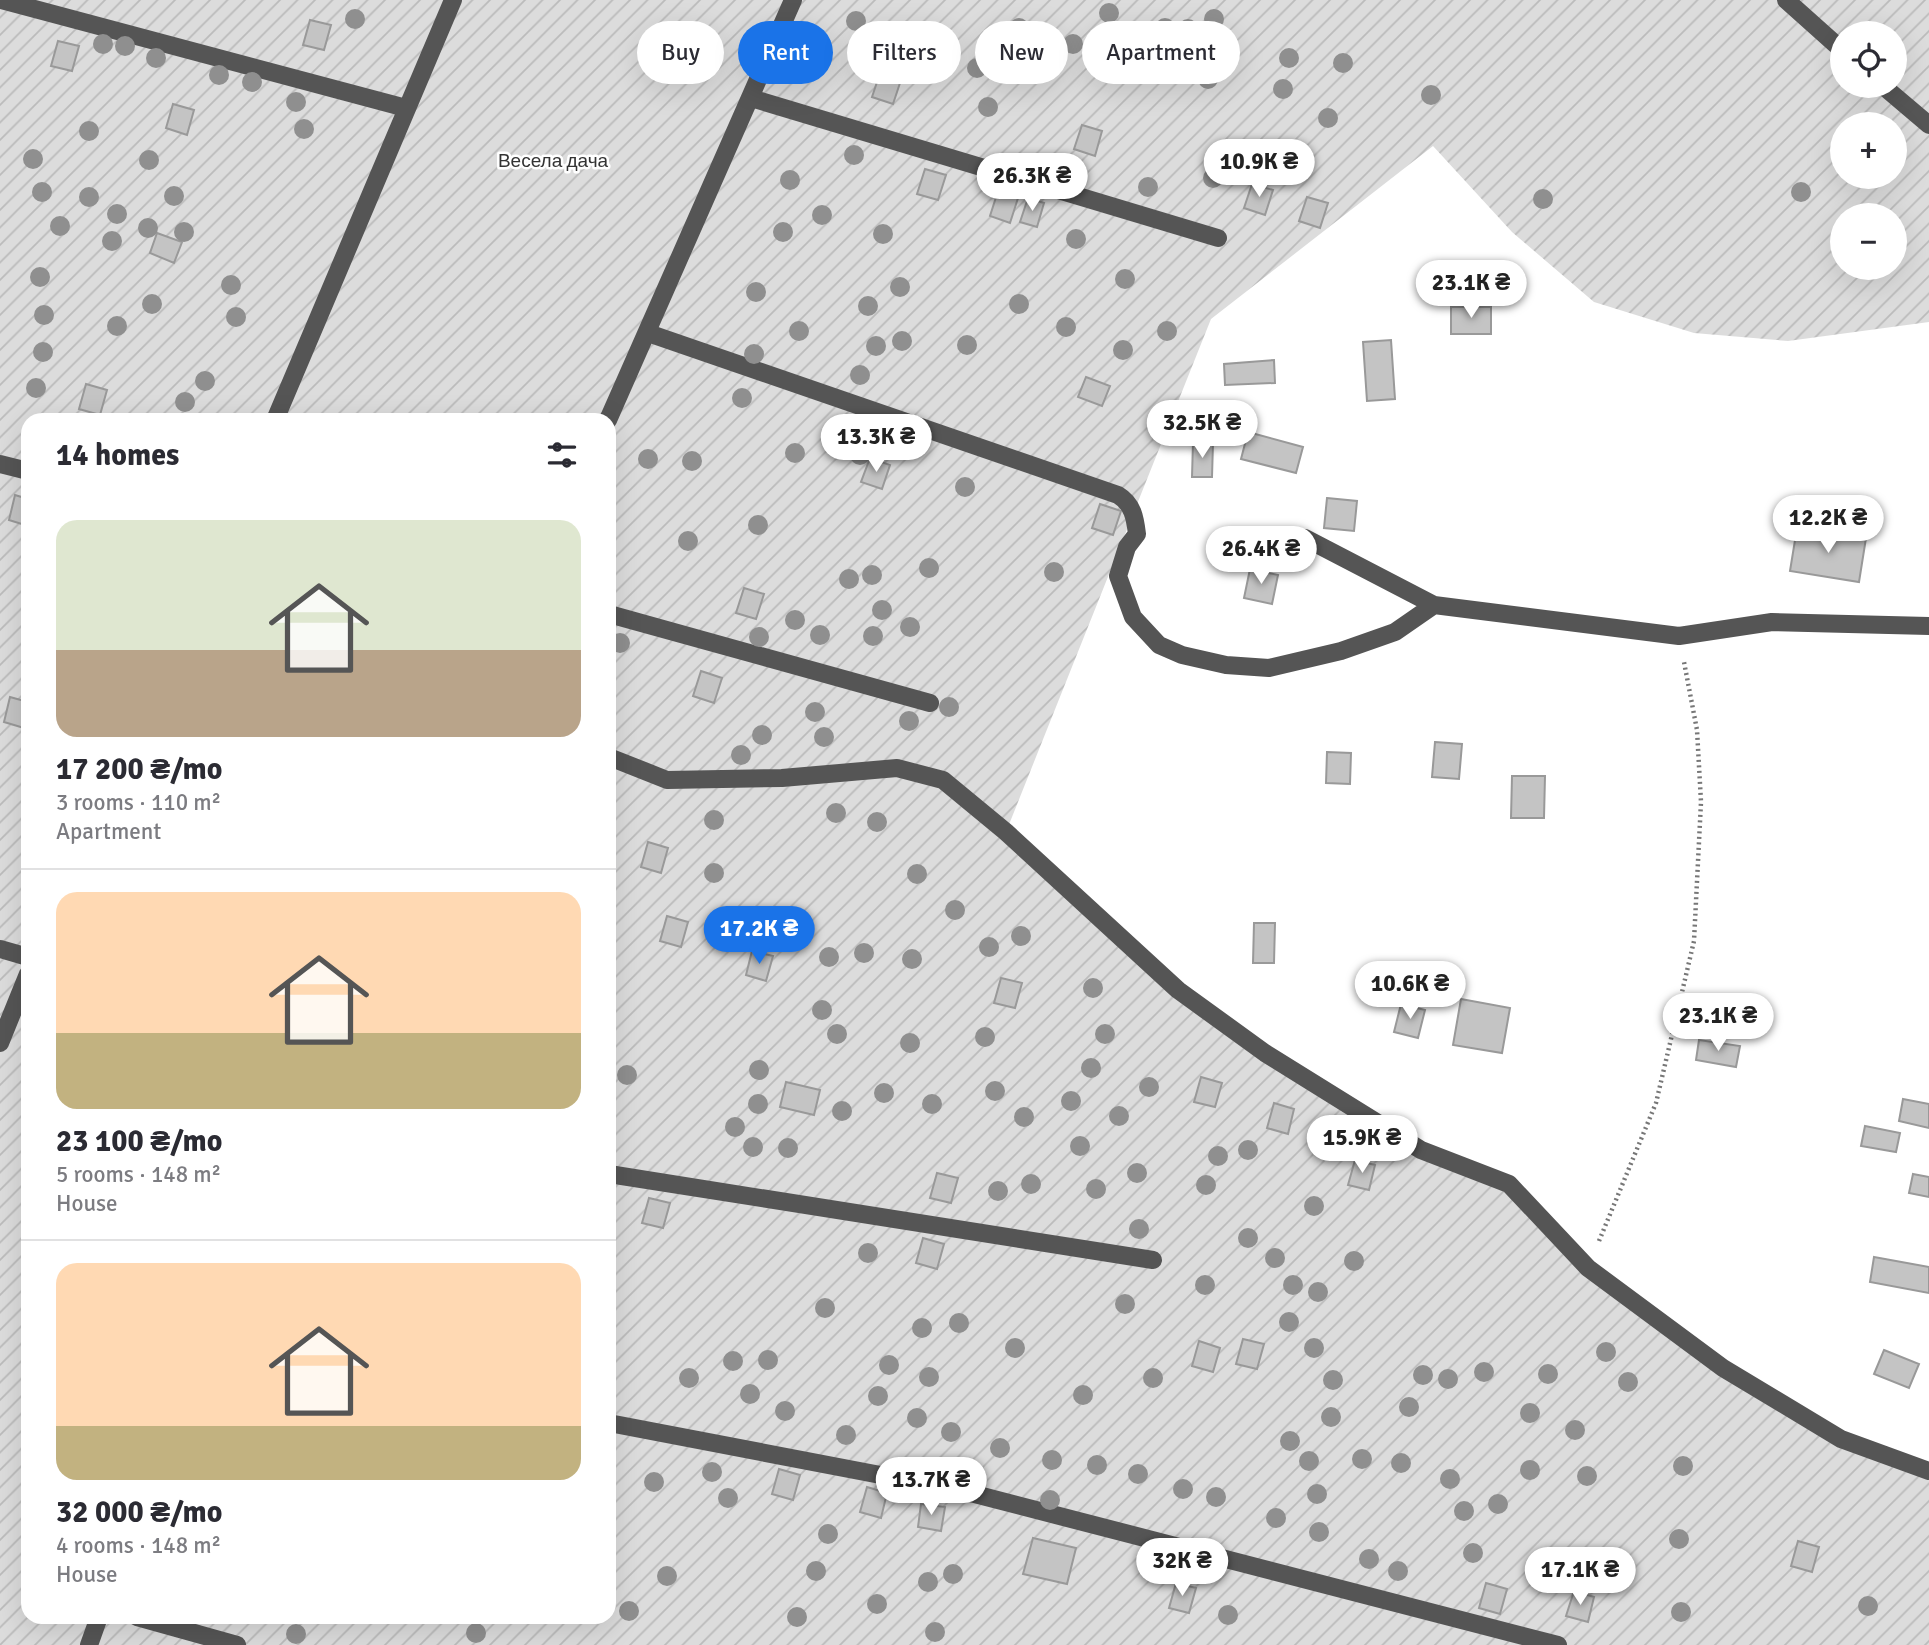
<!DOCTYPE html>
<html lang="en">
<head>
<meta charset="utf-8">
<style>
	body { margin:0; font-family:Signika,sans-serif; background:#f7f7f7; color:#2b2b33; height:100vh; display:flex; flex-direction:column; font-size:26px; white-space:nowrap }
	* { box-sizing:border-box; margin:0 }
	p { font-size:23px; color:#7c7c81 }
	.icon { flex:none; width:38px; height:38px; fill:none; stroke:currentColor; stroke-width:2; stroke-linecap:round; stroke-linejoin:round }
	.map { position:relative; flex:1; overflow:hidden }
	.drawer { position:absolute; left:21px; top:413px; width:595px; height:1211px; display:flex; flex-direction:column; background:#fff; border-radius:21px; box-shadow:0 7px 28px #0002 }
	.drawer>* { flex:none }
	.top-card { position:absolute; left:637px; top:21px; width:665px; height:63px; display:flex; gap:14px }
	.buttons { position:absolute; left:1830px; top:21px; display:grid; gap:14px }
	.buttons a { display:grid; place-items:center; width:77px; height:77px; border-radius:50%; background:#fff; box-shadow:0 7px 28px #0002; font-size:35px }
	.price { position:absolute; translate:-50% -60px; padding:0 16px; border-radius:24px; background:#fff; color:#222; font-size:23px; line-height:46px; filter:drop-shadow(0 2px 4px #0008) }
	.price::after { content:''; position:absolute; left:50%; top:42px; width:21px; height:16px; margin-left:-10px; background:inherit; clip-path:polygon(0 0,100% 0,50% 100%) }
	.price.selected { background:#1a73e8; color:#fff }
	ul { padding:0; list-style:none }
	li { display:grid; align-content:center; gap:14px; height:371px; padding:0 35px }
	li+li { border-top:2px solid #e1e1e2 }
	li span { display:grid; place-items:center; height:217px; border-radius:21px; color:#555 }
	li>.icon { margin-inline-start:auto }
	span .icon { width:126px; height:126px; fill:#fffc; stroke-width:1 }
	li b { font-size:30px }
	h2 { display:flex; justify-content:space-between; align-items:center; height:84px; padding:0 35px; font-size:30px }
	.pill { padding:0 24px; border-radius:32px; background:#fff; box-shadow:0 7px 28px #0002; font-size:24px; line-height:63px }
	.pill.selected { background:#1a73e8; color:#fff }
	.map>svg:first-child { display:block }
</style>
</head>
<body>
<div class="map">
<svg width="1929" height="1645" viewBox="0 0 1929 1645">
	<defs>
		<pattern id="garden-furrows" width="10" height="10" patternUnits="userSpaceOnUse" patternTransform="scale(1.75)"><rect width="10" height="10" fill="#dcdcdc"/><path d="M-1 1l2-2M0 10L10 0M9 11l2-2" fill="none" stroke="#bbb"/></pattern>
	</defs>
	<rect width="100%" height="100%" fill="#fff"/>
	<!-- garden -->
	<path fill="url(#garden-furrows)" fill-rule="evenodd" d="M 0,0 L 1929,0 L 1929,322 L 1788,341 L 1694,333 L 1594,302 L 1512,232 L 1433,146 L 1211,319 L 1006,832 L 1178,990 L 1421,1150 L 1509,1184 L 1588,1268 L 1841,1439 L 1929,1471 L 1929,1645 L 0,1645 ZM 1843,33 L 1895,33 L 1895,86 L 1843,86 ZM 1843,124 L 1895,124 L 1895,177 L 1843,177 ZM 1843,215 L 1895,215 L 1895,268 L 1843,268 ZM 28,420 L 609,420 L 609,1617 L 28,1617 Z"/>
	<!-- building -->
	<path fill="#c4c4c4" stroke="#999" stroke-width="2" d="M 310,20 L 331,25 L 324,50 L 303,45 Z
		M 58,41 L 79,46 L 72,71 L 51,66 Z
		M 880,73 L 901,80 L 893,104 L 872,97 Z
		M 173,104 L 194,110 L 187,135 L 166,128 Z
		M 1082,125 L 1102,131 L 1095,156 L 1074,149 Z
		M 925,169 L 946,175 L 938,200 L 917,194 Z
		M 1252,184 L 1273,190 L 1265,215 L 1244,208 Z
		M 998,191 L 1018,198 L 1010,223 L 990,216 Z
		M 1307,197 L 1328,203 L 1320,228 L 1299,221 Z
		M 1028,198 L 1044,203 L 1037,227 L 1020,222 Z
		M 157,233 L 182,242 L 174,263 L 150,253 Z
		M 1451,307 L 1491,307 L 1491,334 L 1451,334 Z
		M 1391,340 L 1395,399 L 1367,401 L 1363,342 Z
		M 1274,360 L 1275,383 L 1225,385 L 1224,364 Z
		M 1086,377 L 1110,386 L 1102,406 L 1078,397 Z
		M 86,384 L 107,390 L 100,415 L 79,409 Z
		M 1248,432 L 1303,447 L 1296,473 L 1241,459 Z
		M 1193,442 L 1213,443 L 1212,477 L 1192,477 Z
		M 870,458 L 890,465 L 882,489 L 861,482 Z
		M 15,495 L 28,499 L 28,526 L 9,520 Z
		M 1327,498 L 1357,501 L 1354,531 L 1324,528 Z
		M 1100,504 L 1121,511 L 1113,535 L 1092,528 Z
		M 1797,528 L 1866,538 L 1859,582 L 1790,571 Z
		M 1250,569 L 1278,575 L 1272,604 L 1244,598 Z
		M 744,588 L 764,594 L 756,619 L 736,613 Z
		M 701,671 L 722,678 L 714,703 L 693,696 Z
		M 10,697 L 28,702 L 28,714 L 24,728 L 4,722 Z
		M 1435,742 L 1462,744 L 1459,779 L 1432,777 Z
		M 1327,752 L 1351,753 L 1350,784 L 1326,783 Z
		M 1512,776 L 1545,776 L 1544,818 L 1511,818 Z
		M 648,842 L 668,848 L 661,873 L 641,867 Z
		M 667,916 L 688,922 L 681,947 L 660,941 Z
		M 1254,923 L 1275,923 L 1274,963 L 1253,963 Z
		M 752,951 L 773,956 L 766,981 L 746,975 Z
		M 1001,978 L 1022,983 L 1015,1008 L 994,1003 Z
		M 1461,999 L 1510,1008 L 1502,1053 L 1453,1045 Z
		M 1401,1004 L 1425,1010 L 1418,1038 L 1394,1032 Z
		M 1699,1040 L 1740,1046 L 1736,1067 L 1696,1060 Z
		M 1201,1077 L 1222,1083 L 1215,1107 L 1194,1102 Z
		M 786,1082 L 820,1090 L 814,1115 L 780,1107 Z
		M 1903,1099 L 1929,1104 L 1929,1128 L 1899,1121 Z
		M 1274,1103 L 1294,1109 L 1288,1134 L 1267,1128 Z
		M 1865,1126 L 1900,1133 L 1896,1152 L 1861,1146 Z
		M 1355,1160 L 1375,1165 L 1369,1190 L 1348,1185 Z
		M 937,1173 L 958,1178 L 951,1203 L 930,1198 Z
		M 1913,1174 L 1929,1177 L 1929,1197 L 1909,1193 Z
		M 649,1198 L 670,1203 L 663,1228 L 642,1223 Z
		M 923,1238 L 944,1244 L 937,1269 L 916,1263 Z
		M 1874,1257 L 1929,1267 L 1929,1293 L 1870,1282 Z
		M 1243,1339 L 1264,1344 L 1257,1369 L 1236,1364 Z
		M 1199,1341 L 1220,1348 L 1213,1372 L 1192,1366 Z
		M 1884,1350 L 1919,1364 L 1909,1388 L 1874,1374 Z
		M 779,1469 L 800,1475 L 793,1500 L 772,1494 Z
		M 867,1487 L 887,1493 L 881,1518 L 860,1512 Z
		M 921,1504 L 945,1507 L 941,1531 L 918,1527 Z
		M 1033,1538 L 1076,1548 L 1067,1584 L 1023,1574 Z
		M 1798,1541 L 1819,1547 L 1812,1572 L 1791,1566 Z
		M 1176,1583 L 1196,1588 L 1189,1613 L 1169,1608 Z
		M 1486,1583 L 1507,1589 L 1500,1614 L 1479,1608 Z
		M 1574,1591 L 1594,1597 L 1588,1622 L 1566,1616 Z"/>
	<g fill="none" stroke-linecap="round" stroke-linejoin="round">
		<!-- path -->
		<path stroke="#777" stroke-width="4.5" stroke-dasharray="2 3.5" stroke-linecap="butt" d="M 1599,1241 L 1656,1103 L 1694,941 L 1701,802 L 1697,730 L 1684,662"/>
		<!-- minor -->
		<path stroke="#555" stroke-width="18" d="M 1,0 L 406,108
			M 1786,0 L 1843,51
			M 1883,86 L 1929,125
			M 751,98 L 1218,238
			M 648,333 L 1118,495 C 1133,504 1135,518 1137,534 L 1127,547 L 1118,576 L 1133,617 L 1159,645 L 1182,655 L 1226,665 L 1269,668 L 1341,651 L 1395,632 L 1434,605 L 1679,636 L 1772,622 L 1929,626
			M 275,420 L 453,0
			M 608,420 L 793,0
			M 0,464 L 28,471
			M 1305,538 L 1434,605
			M 609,614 L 930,703
			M 609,757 L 667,780 L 782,778 L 897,768 L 943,780 L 1006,832 L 1178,990 L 1265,1053 L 1421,1150 L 1509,1184 L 1588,1268 L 1723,1368 L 1841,1439 L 1929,1471
			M 0,949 L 28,957
			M 0,1043 L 28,974
			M 609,1174 L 1153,1260
			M 609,1423 L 959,1490 L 1558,1645
			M 137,1617 L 237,1645
			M 89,1645 L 99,1617"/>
	</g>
	<!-- trees -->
	<g fill="#8f8f8f">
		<circle cx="1109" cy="13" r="10"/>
		<circle cx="355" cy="19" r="10"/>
		<circle cx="1214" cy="19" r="10"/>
		<circle cx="856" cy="21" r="10"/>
		<circle cx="1019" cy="28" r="10"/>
		<circle cx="1165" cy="28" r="10"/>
		<circle cx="1188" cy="29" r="10"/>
		<circle cx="1115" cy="35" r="10"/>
		<circle cx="103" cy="44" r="10"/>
		<circle cx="1073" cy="44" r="10"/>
		<circle cx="125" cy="46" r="10"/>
		<circle cx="156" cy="58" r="10"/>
		<circle cx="1289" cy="58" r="10"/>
		<circle cx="1343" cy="63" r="10"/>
		<circle cx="977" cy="68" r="10"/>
		<circle cx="219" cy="75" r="10"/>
		<circle cx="1208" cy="79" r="10"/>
		<circle cx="252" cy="82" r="10"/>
		<circle cx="1283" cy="89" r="10"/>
		<circle cx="1431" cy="95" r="10"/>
		<circle cx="296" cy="102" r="10"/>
		<circle cx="988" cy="107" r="10"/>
		<circle cx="1328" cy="118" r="10"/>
		<circle cx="304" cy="129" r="10"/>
		<circle cx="89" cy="131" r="10"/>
		<circle cx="854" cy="155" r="10"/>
		<circle cx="33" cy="159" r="10"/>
		<circle cx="149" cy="160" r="10"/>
		<circle cx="1213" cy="178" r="10"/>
		<circle cx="790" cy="180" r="10"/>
		<circle cx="1148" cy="187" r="10"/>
		<circle cx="42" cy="192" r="10"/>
		<circle cx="1801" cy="192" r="10"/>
		<circle cx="174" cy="196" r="10"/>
		<circle cx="89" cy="197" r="10"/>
		<circle cx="1543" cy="199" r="10"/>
		<circle cx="117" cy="214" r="10"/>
		<circle cx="822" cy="215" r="10"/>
		<circle cx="60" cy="226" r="10"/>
		<circle cx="148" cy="228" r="10"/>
		<circle cx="184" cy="232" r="10"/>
		<circle cx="783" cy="232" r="10"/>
		<circle cx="883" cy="234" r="10"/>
		<circle cx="1076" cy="239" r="10"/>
		<circle cx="112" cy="241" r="10"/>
		<circle cx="40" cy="277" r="10"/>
		<circle cx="1125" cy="279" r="10"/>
		<circle cx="231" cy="285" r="10"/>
		<circle cx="900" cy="287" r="10"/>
		<circle cx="756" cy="292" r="10"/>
		<circle cx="152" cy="304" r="10"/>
		<circle cx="1019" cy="304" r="10"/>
		<circle cx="868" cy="306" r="10"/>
		<circle cx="44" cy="315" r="10"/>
		<circle cx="236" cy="317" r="10"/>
		<circle cx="117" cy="326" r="10"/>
		<circle cx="1066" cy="327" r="10"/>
		<circle cx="799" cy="331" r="10"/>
		<circle cx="1167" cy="331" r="10"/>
		<circle cx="902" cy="341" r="10"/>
		<circle cx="967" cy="345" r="10"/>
		<circle cx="876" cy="346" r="10"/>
		<circle cx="1123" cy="350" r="10"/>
		<circle cx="43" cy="352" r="10"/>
		<circle cx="754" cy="354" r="10"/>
		<circle cx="860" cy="375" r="10"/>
		<circle cx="205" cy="381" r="10"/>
		<circle cx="36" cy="388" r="10"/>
		<circle cx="742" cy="398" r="10"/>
		<circle cx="185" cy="402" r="10"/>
		<circle cx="840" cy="431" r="10"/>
		<circle cx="899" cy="440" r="10"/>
		<circle cx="795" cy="453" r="10"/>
		<circle cx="860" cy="455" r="10"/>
		<circle cx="648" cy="459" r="10"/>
		<circle cx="692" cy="461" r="10"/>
		<circle cx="965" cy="487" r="10"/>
		<circle cx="758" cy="525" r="10"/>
		<circle cx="688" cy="541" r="10"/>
		<circle cx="929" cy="568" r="10"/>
		<circle cx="1054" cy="572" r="10"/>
		<circle cx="872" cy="575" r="10"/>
		<circle cx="849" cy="579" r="10"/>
		<circle cx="882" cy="610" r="10"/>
		<circle cx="795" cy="620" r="10"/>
		<circle cx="910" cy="627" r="10"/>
		<circle cx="820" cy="635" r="10"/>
		<circle cx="873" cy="636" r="10"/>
		<circle cx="759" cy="637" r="10"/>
		<circle cx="620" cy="643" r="10"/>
		<circle cx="949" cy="707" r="10"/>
		<circle cx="815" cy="712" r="10"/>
		<circle cx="909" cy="721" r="10"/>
		<circle cx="762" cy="735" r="10"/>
		<circle cx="824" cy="737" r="10"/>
		<circle cx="741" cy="755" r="10"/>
		<circle cx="836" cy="813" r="10"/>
		<circle cx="714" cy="820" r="10"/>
		<circle cx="877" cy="822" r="10"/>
		<circle cx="714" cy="873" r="10"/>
		<circle cx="917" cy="874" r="10"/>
		<circle cx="955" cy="910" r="10"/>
		<circle cx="1021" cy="936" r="10"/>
		<circle cx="989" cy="947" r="10"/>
		<circle cx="864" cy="953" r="10"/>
		<circle cx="829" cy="957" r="10"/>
		<circle cx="912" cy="959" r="10"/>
		<circle cx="1093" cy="988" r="10"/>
		<circle cx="822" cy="1010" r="10"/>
		<circle cx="837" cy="1034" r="10"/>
		<circle cx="1105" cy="1034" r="10"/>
		<circle cx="985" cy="1037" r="10"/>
		<circle cx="910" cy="1043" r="10"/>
		<circle cx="1091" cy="1068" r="10"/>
		<circle cx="759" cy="1070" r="10"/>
		<circle cx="627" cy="1075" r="10"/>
		<circle cx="1149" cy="1087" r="10"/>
		<circle cx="995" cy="1091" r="10"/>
		<circle cx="884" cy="1093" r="10"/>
		<circle cx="1071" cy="1101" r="10"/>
		<circle cx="758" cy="1104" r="10"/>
		<circle cx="932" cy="1104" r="10"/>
		<circle cx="842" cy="1111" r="10"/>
		<circle cx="1119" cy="1116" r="10"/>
		<circle cx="1024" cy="1117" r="10"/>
		<circle cx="735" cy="1127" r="10"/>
		<circle cx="1080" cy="1146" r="10"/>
		<circle cx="753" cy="1147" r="10"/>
		<circle cx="788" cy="1148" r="10"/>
		<circle cx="1248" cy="1150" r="10"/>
		<circle cx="1218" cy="1156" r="10"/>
		<circle cx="1137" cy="1173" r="10"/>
		<circle cx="1031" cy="1184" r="10"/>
		<circle cx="1206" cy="1185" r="10"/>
		<circle cx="1096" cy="1189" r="10"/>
		<circle cx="998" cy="1191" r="10"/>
		<circle cx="1314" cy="1206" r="10"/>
		<circle cx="1139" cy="1229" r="10"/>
		<circle cx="1248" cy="1238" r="10"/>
		<circle cx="868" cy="1253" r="10"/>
		<circle cx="1275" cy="1258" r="10"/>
		<circle cx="1354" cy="1261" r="10"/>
		<circle cx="1205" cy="1285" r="10"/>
		<circle cx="1293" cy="1285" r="10"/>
		<circle cx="1318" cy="1292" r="10"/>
		<circle cx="1125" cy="1304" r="10"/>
		<circle cx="825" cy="1308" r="10"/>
		<circle cx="1289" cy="1322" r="10"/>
		<circle cx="959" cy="1323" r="10"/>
		<circle cx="922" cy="1328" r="10"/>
		<circle cx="1015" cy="1348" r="10"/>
		<circle cx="1314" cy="1348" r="10"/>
		<circle cx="1606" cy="1352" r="10"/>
		<circle cx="768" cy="1360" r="10"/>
		<circle cx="733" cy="1361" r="10"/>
		<circle cx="889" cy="1365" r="10"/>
		<circle cx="1484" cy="1372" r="10"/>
		<circle cx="1548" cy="1374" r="10"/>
		<circle cx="1423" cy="1375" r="10"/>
		<circle cx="929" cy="1377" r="10"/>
		<circle cx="689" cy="1378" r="10"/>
		<circle cx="1153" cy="1378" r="10"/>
		<circle cx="1448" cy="1379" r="10"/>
		<circle cx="1333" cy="1380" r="10"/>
		<circle cx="1628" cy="1382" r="10"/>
		<circle cx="750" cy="1394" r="10"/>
		<circle cx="1083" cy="1395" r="10"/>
		<circle cx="878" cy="1396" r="10"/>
		<circle cx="1409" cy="1407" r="10"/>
		<circle cx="785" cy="1411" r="10"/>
		<circle cx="1530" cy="1413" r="10"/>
		<circle cx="1331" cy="1417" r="10"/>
		<circle cx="917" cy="1418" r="10"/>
		<circle cx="1575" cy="1430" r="10"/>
		<circle cx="951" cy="1432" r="10"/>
		<circle cx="846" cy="1435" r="10"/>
		<circle cx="1290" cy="1441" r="10"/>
		<circle cx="1000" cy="1448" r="10"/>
		<circle cx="1362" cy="1459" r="10"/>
		<circle cx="1052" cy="1460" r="10"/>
		<circle cx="1309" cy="1461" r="10"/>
		<circle cx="1401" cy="1463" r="10"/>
		<circle cx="1097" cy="1465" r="10"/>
		<circle cx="1683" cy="1466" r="10"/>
		<circle cx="1530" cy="1470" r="10"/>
		<circle cx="712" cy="1472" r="10"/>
		<circle cx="1138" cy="1474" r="10"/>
		<circle cx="1587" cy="1476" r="10"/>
		<circle cx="1450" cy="1479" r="10"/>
		<circle cx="654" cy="1482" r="10"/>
		<circle cx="1183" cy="1489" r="10"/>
		<circle cx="1317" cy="1494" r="10"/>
		<circle cx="1216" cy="1497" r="10"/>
		<circle cx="728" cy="1498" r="10"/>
		<circle cx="1050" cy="1500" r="10"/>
		<circle cx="1498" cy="1504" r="10"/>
		<circle cx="1464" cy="1511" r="10"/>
		<circle cx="1276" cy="1518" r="10"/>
		<circle cx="1319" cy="1532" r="10"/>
		<circle cx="828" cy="1534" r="10"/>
		<circle cx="1679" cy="1539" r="10"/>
		<circle cx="1473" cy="1553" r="10"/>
		<circle cx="1369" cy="1559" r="10"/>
		<circle cx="816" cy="1571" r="10"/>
		<circle cx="1398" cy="1571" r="10"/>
		<circle cx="953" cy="1574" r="10"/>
		<circle cx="667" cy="1576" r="10"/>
		<circle cx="928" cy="1582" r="10"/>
		<circle cx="877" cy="1604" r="10"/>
		<circle cx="1868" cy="1606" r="10"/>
		<circle cx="629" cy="1611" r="10"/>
		<circle cx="1681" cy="1612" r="10"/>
		<circle cx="1228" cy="1615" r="10"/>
		<circle cx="797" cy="1617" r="10"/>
		<circle cx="935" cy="1632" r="10"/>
		<circle cx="476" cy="1633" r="10"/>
		<circle cx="296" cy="1634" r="10"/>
	</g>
	<g text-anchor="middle" stroke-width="5" stroke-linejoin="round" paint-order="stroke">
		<!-- park labels -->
		<g font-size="19" fill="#333" stroke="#fff">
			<text x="553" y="167">Весела дача</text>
		</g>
	</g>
</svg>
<div class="buttons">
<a><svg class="icon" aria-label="locate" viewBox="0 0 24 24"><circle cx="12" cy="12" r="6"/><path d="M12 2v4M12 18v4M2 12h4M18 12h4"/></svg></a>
<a>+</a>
<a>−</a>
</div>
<b class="price" style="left:1259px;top:199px">10.9K ₴</b>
<b class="price" style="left:1032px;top:213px">26.3K ₴</b>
<b class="price" style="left:1471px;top:320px">23.1K ₴</b>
<b class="price" style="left:1202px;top:460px">32.5K ₴</b>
<b class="price" style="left:876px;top:474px">13.3K ₴</b>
<b class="price" style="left:1828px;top:555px">12.2K ₴</b>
<b class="price" style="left:1261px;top:586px">26.4K ₴</b>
<b class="price selected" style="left:759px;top:966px">17.2K ₴</b>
<b class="price" style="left:1410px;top:1021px">10.6K ₴</b>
<b class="price" style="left:1718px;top:1053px">23.1K ₴</b>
<b class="price" style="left:1362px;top:1175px">15.9K ₴</b>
<b class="price" style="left:931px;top:1517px">13.7K ₴</b>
<b class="price" style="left:1182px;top:1598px">32K ₴</b>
<b class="price" style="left:1580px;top:1607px">17.1K ₴</b>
<div class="top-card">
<a class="pill">Buy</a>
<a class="pill selected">Rent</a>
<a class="pill">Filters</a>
<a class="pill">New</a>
<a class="pill">Apartment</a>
</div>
<section class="drawer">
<h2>14 homes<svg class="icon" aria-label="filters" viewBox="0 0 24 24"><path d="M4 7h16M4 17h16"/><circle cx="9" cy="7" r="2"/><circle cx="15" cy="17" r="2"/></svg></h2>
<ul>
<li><span style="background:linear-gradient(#dfe7d0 60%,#b9a48a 0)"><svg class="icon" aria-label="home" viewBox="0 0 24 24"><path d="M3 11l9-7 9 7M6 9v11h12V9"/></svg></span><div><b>17 200 ₴/mo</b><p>3 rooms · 110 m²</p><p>Apartment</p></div></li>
<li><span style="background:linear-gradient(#ffd9b3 65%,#c2b280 0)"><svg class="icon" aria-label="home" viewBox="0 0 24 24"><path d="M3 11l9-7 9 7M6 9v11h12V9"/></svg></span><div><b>23 100 ₴/mo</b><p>5 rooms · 148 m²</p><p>House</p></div></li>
<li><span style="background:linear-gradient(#ffd9b3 75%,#c2b280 0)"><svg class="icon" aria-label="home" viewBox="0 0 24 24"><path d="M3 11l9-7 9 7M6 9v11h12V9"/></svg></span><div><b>32 000 ₴/mo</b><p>4 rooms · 148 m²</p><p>House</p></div></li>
</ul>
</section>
</div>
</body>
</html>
